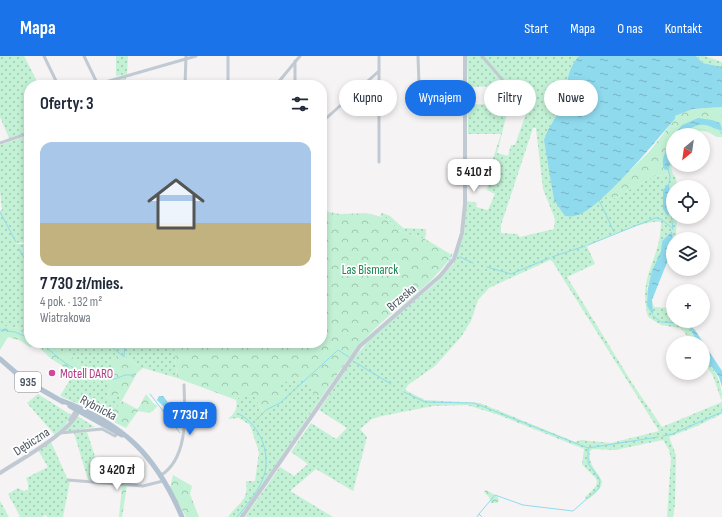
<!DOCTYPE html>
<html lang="pl">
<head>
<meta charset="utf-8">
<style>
	body { margin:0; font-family:"Sofia Sans Condensed",sans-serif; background:#f2f2f3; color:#1f2937; height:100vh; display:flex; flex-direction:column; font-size:15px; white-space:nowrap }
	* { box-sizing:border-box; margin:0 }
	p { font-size:13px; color:#747a83 }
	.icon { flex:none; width:22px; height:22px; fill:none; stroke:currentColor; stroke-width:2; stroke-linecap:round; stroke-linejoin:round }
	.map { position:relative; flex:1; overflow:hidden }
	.details { position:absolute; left:24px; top:24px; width:303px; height:268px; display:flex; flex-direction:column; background:#fff; border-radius:16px; box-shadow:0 2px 6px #0003 }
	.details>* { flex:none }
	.banner { position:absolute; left:339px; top:24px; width:323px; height:36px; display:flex; gap:8px }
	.needle { width:26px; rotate:209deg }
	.fabs { position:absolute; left:666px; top:72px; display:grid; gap:8px }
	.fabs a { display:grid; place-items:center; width:44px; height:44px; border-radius:50%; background:#fff; box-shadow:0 2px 6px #0003; font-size:20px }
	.price { position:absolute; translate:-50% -34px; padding:0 9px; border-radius:8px; background:#fff; color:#222; font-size:13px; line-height:26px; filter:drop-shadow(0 1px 2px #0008) }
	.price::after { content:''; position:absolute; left:50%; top:24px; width:12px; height:9px; margin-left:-6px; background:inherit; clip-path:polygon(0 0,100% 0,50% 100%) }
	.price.on { background:#1a73e8; color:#fff }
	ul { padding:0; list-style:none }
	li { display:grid; align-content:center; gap:8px; height:212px; padding:0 16px }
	li span { display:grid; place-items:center; height:124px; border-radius:12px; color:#555 }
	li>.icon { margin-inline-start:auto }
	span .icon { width:72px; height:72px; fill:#fffc; stroke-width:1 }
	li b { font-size:17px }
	h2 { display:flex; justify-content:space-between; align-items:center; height:48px; padding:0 16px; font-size:17px }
	.pill { padding:0 14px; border-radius:18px; background:#fff; box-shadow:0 2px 6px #0003; font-size:14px; line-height:36px }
	.pill.on { background:#1a73e8; color:#fff }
	header { display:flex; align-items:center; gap:24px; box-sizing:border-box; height:56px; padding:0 20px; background:#1a73e8; color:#fff }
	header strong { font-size:19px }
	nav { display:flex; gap:22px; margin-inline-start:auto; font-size:14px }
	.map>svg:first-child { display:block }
</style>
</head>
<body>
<header>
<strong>Mapa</strong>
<nav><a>Start</a><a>Mapa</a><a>O nas</a><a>Kontakt</a></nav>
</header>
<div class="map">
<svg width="722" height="461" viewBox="0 0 722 461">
	<defs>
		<pattern id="grass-dots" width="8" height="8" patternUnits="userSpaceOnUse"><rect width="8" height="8" fill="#c3f1d5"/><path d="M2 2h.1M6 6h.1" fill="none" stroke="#a0c6b0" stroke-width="1.8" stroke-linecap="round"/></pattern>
		<pattern id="forest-crowns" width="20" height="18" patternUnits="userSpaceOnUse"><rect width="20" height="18" fill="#c3f1d5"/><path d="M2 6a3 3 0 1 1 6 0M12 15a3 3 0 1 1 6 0" fill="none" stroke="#a0c6b0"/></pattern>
		<pattern id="water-ripples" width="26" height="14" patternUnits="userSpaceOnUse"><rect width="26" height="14" fill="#90daee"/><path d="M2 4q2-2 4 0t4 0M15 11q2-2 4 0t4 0" fill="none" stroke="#78b4c4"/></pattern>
	</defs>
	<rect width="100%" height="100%" fill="#f5f3f3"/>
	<!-- grass -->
	<path fill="url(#grass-dots)" fill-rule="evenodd" d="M 0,0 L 24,0 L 39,29 L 29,29 L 29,76 L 9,82 L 0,61 Z
		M 116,0 L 128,0 L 127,18 L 116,20 Z
		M 467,0 L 579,0 C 563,18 570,32 562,50 C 556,62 548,71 545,84 L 554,144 L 599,144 L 604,140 L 611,144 L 654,120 L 673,118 L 676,122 L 677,131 L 673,131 L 673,161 L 677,161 L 676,180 L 673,183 L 672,175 L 662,185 L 661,195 L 647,232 L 654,251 L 673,252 L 673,265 L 690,265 L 692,268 L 687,267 L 698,287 L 692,287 L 683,274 L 679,272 L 661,269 L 648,261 C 637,219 661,204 661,166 C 645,163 603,183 587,190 L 595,208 L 567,221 L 634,330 L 662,371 L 722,346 L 713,320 L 703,304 L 703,299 C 722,323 722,329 722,358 L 697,370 L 669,381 L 676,399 L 675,448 L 673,461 L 667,461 L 671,403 L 669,394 L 663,384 L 615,394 L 593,393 L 590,395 C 586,420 620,421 587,444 L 585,441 C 607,423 594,423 582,408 L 584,393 L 496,358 L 467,349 L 433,350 L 382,360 L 372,363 L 360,373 L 367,381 L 353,435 L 316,413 L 290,435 L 333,461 L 245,461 L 280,411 L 294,420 L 308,408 L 291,396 L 311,367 L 336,383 L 347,372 L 319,354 L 354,302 L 372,281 L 436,227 L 454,207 L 464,177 L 467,145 L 477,147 L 476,151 L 488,154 L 495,138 L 487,134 L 490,121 L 483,120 L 488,118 L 501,78 L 468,78 L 468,48 L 509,49 L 497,97 L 508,100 L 511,89 L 515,89 L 528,52 L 513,46 L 502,30 L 468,31 ZM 533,72 L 536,72 L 543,133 L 555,163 L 554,173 L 520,181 L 517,178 L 501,177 L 501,169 ZM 668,127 L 671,157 L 668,160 ZM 550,204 L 552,205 L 659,375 L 611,387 L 581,384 L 575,386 L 480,347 L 425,344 L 405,334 L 408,329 L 435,310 L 461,281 L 471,265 L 478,244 L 489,232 Z
		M 696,0 L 705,0 L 722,6 L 722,11 L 703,7 Z
		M 126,21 L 126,29 L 99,29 Z
		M 29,79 L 29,186 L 15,187 L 19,188 L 29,188 L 29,275 L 10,270 L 0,270 L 0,155 L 2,154 L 0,135 L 0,89 Z
		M 382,157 L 390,160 L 403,172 L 426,173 L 425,183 L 401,176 L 386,162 L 380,160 Z
		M 53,287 L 174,287 L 177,322 L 143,312 L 120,298 L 115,318 L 82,311 L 68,297 L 59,294 Z
		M 73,319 L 90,326 L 105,324 L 111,329 L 106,343 L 117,338 L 125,339 L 110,364 L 93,354 L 60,340 Z
		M 304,321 L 314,338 L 321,342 L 240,461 L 228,461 C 239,446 249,445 246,425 L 255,425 L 259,396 L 250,369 L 239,362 L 228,363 C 235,357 238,352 236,344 L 245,336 L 254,340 L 266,360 L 275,327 L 295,324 Z
		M 38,338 L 71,359 L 65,370 L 55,379 L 27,347 Z
		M 76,361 L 79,361 L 95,371 L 65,376 Z
		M 87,376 L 103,425 L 88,424 L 74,377 Z
		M 51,386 L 68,424 L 70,425 L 63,461 L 47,461 L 46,459 L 42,461 L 18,461 L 20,460 L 8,438 L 18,432 L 24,435 L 28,434 L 28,427 L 26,422 L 48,411 L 38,394 Z
		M 0,445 L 9,461 L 0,461 Z"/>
	<!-- forest -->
	<path fill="url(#forest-crowns)" d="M 722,51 L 722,81 L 717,81 L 706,75 L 698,75 L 691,79 L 673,79 L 673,107 L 671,112 L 673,118 L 654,120 L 611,144 L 604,140 L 649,96 L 675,63 L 675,60 L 693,53 Z
		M 322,152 L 329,156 L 340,158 L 366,157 L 386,162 L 401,176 L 425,183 L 452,199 C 433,228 405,245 380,268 C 356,289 339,316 321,342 L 314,338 L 304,321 L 295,324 L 276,327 L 286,342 L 266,360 L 254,340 L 245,337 L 236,344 L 177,322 L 174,287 L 322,287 Z
		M 10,270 L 29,275 L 29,287 L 53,287 L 59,294 L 68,297 L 82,311 L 115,318 L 110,305 L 120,298 L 143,312 L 137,317 L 125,339 L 117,338 L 113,345 L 106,343 L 111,329 L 105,324 L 90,326 L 73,319 L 72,316 L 50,302 L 37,289 L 30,291 L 19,284 L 8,281 L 0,294 L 0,270 Z
		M 146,338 L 153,347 L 158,350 L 150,357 L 138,355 L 126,372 L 110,364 L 114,357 L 112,353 L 116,352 L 122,345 L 137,353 L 139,351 Z
		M 173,419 L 192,430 L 190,438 L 199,461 L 186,461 L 170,432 Z
		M 122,430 L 127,430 L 122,461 L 119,461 Z
		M 486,434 L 497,440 L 499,444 L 497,447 L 491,447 L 489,441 L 484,436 Z"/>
	<!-- water -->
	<path fill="url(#water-ripples)" d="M 579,0 L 696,0 L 703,7 L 722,11 L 722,51 L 693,53 L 675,60 L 675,63 C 657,83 598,157 574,160 C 571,161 568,160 565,160 L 554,144 L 544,84 C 548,71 556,62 562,50 C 570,32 563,18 579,0 Z
		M 698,62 L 712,64 L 720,67 L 722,74 C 715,74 708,67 700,69 C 689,70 687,79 674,79 L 682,69 Z
		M 673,81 L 673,100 L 668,113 L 665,114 C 658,104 669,91 673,81 Z
		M 669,127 L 671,157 L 668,160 L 663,153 L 663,134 Z
		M 672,175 L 673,183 L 670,199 L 652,244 L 653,259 L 647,250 L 648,232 L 652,215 L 661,195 L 662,185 Z
		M 687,267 L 695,274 L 722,315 L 722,331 L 719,321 L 703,299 L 703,287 L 698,287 Z
		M 159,340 L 163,340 L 174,354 L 173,355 L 169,356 L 157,344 Z"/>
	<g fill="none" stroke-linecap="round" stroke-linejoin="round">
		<!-- stream -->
		<path stroke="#90daee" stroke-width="1" d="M 720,75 L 722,78
			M 668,113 L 670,121 L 669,127
			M 599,144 L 614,176
			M 0,156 L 16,186
			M 671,157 L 673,174
			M 588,189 L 655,162 L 661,163 L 672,172
			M 19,193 L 29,210
			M 451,201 L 452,198
			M 460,201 L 473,207
			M 552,201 L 585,190
			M 449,205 L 450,203
			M 446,210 L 448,207
			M 487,211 L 511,218 L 549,202
			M 653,260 L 661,266 L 687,267
			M 0,274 L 15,276 L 29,282
			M 42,287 C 66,310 79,319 113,323 C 121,323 123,316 134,320
			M 107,287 L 124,301 L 125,287
			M 353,305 L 391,328
			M 404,336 L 425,346 L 474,347 L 588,392
			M 150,338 L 180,377
			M 256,364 L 266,354 L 280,347 L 338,294 L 349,301
			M 663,380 L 672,378 L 722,356
			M 479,458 L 495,439 L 523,449 L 573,455 L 599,432 L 600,424 L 588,407 L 588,392 L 658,381
			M 237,461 C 246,450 256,438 262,425 C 273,401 261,369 239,358
			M 477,461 L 479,458 L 482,461"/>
		<!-- minor -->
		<path stroke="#c1cad2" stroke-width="3" d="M 44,0 L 58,29
			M 84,0 L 98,29
			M 418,0 L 419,28
			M 482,0 L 517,41
			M 295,5 L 295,29
			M 95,29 L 196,0
			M 185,29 L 186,0
			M 228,29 L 228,0
			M 276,29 L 300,0
			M 322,66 L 379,15
			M 0,87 L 29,77
			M 379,106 L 379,0
			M 60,377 L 102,373 L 115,380 L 118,376
			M 160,420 C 189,402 185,358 184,329
			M 68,424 L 143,430 L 163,425"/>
		<!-- tertiary -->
		<path stroke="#c1cad2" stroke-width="4" d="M 70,364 L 78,352
			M 0,417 C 18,405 75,374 79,353
			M 242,461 L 360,290 L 440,220 L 454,203 L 462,177 L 465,148 L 465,0"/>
		<!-- primary -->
		<path stroke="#b3c2d1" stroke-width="5" d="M 0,303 L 23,323 L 63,346
			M 60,344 C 123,367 156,399 182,461
			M 70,350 L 122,379"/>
	</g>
	<!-- markers -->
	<circle fill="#d1479c" stroke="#fff" stroke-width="1.5" cx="52" cy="317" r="4"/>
	<g text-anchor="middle" stroke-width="3.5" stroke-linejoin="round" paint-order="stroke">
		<!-- shield labels -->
		<rect fill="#fff" stroke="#808990" stroke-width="1" x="15" y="316" width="26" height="20" rx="3"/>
		<g font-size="12" font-weight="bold" fill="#4a5661">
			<text x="28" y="330">935</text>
		</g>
		<!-- park labels -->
		<g font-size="13" fill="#17864f" stroke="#fff">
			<text x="370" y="218">Las Bismarck</text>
		</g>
		<!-- street labels -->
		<g font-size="13" fill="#4a5661" stroke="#fff">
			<text transform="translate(401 241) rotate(-40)" y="5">Brzeska</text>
			<text transform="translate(99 351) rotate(28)" y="5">Rybnicka</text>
			<text transform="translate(31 385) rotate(-33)" y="5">Dębiczna</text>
		</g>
		<!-- hotel labels -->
		<g font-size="13" fill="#b23c85" stroke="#fff" text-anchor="start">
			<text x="60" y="322">Motell DARO</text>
		</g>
	</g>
</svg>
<div class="fabs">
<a><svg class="needle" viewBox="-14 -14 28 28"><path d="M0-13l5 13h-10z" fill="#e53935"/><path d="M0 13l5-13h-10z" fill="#747a83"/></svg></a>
<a><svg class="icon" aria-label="locate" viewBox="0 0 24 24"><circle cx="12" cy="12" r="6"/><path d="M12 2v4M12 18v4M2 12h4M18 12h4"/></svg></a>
<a><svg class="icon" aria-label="layers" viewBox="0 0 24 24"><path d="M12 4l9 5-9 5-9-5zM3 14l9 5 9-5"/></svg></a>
<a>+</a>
<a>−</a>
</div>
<b class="price" style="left:474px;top:137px">5 410 zł</b>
<b class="price on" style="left:190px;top:380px">7 730 zł</b>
<b class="price" style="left:117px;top:435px">3 420 zł</b>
<div class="banner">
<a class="pill">Kupno</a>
<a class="pill on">Wynajem</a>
<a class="pill">Filtry</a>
<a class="pill">Nowe</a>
</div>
<section class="details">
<h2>Oferty: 3<svg class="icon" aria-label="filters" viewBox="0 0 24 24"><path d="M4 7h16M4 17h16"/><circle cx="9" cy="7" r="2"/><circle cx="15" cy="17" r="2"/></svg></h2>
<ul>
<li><span style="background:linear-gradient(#a9c7e8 65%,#c2b280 0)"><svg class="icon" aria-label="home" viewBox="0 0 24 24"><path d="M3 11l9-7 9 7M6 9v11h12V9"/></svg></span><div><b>7 730 zł/mies.</b><p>4 pok. · 132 m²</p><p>Wiatrakowa</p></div></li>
</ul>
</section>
</div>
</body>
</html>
